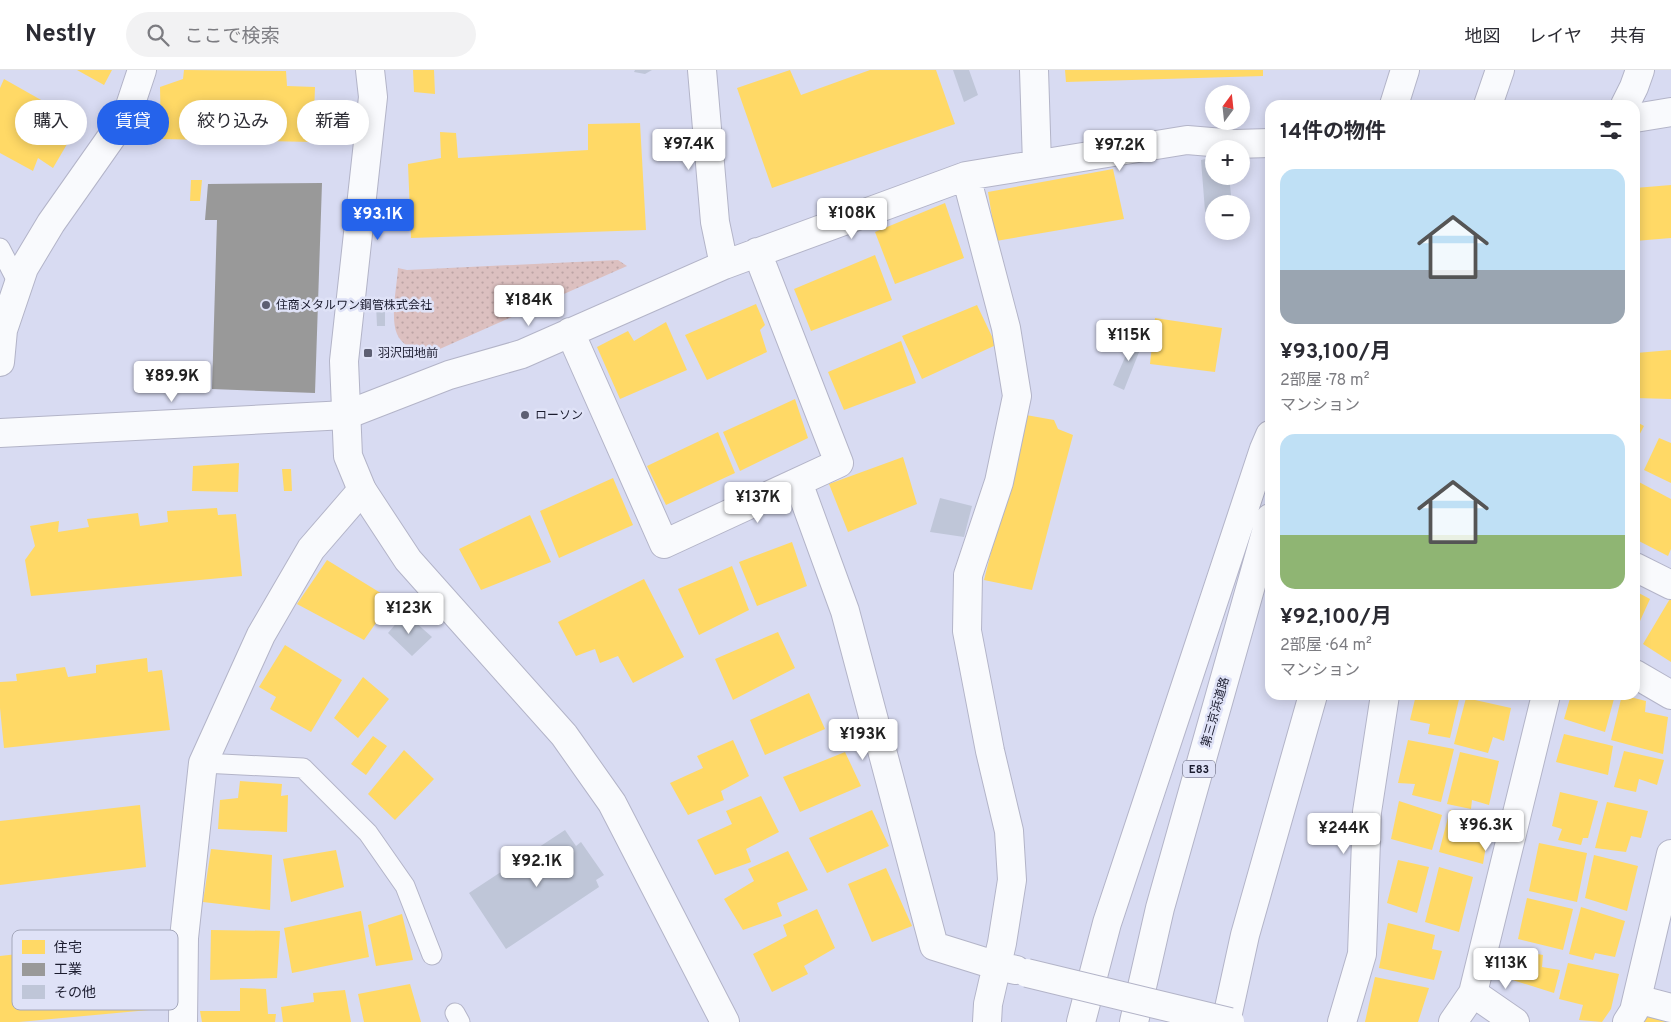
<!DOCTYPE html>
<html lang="ja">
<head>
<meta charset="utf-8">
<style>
	body { margin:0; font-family:Overpass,"Noto Sans JP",sans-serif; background:#f2f2f3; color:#2b2b33; height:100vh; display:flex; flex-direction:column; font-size:19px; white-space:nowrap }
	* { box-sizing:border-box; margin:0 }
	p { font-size:16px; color:#7c7c81 }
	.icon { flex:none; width:28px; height:28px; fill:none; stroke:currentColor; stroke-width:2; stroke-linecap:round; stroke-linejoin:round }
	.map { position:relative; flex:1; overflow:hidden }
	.side { position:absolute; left:1265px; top:30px; width:375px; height:600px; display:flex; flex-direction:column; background:#fff; border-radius:15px; box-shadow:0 2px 12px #0003 }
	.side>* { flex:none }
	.hud { position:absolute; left:15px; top:30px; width:475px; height:45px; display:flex; gap:10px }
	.needle { width:32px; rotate:15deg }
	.controls { position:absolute; left:1205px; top:15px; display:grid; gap:10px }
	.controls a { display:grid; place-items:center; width:45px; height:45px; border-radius:50%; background:#fff; box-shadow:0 2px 12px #0003; font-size:25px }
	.price { position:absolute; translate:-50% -42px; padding:0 11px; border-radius:5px; background:#fff; color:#222; font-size:16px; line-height:32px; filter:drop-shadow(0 1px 2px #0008) }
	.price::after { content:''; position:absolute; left:50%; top:30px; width:15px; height:11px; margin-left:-8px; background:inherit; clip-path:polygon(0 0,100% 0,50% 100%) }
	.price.on { background:#2563eb; color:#fff }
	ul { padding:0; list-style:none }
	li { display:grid; align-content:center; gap:10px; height:265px; padding:0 15px }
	li span { display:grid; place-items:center; height:155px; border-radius:15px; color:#555 }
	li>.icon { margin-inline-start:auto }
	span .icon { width:90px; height:90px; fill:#fffc; stroke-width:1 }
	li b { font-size:21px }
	h2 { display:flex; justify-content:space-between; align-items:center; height:60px; padding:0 15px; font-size:21px }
	.tag { padding:0 18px; border-radius:22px; background:#fff; box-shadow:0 2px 12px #0003; font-size:18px; line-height:45px }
	.tag.on { background:#2563eb; color:#fff }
	header { display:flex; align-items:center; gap:30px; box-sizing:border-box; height:70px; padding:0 25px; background:#fff; border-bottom:1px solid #e1e1e2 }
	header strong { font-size:24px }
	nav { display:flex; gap:28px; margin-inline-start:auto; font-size:18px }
	.search { width:350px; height:45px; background:#f2f2f3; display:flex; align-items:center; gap:12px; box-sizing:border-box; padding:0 18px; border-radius:28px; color:#7c7c81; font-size:19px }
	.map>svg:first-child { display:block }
</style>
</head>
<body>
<header>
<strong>Nestly</strong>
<div class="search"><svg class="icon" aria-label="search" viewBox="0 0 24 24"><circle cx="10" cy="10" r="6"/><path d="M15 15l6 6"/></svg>ここで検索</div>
<nav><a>地図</a><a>レイヤ</a><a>共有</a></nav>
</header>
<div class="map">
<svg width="1671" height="952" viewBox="0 0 1671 952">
	<defs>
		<pattern id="park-dots" width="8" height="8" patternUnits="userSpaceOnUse" patternTransform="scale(1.25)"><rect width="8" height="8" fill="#dcc0c0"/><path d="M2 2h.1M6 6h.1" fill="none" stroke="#bca4a5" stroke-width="1.8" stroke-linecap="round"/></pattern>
	</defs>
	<rect width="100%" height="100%" fill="#d8dbf2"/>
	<!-- park -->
	<path fill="url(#park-dots)" d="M 618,190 L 627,196 L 424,286 C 415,282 401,274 397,264 C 390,248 397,216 398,198 L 407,200 Z"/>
	<!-- homes -->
	<path fill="#ffd966" d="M 77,0 L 112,0 L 104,15 Z
		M 184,0 L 286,1 L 287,16 L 315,17 L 313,72 L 161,69 L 160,17 L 183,9 Z
		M 413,0 L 434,0 L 435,24 L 414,22 Z
		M 790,0 L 801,25 L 870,0 L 936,0 L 955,54 L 772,118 L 737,18 Z
		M 1065,0 L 1263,0 L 1263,6 L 1066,12 Z
		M 4,9 L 80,52 L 53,98 L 38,88 L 33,101 L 0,83 L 0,18 Z
		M 640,53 L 646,160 L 411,168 L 408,94 L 441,88 L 440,62 L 456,63 L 458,88 L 588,80 L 588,54 Z
		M 1113,99 L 1124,149 L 996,171 L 988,122 Z
		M 191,110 L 202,110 L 200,131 L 190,131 Z
		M 1671,115 L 1671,168 L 1635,171 L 1635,118 Z
		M 945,133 L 964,188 L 895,214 L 875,162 Z
		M 875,185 L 892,230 L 811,261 L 794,219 Z
		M 756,234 L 765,255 L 760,260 L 767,282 L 707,310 L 685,265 Z
		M 977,235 L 996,275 L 922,309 L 902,266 Z
		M 1155,248 L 1222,258 L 1215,302 L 1150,294 Z
		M 666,252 L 687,300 L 620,329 L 597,277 L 628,261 L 634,271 Z
		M 901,271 L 916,313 L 844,340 L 828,302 Z
		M 1671,280 L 1671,329 L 1635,328 L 1636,283 Z
		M 795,329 L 808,368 L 740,401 L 723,362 Z
		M 1026,345 L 1054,350 L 1058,359 L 1073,365 L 1032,520 L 984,510 Z
		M 1635,351 L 1644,356 L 1635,373 Z
		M 718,362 L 735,403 L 666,435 L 647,396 Z
		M 1659,368 L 1671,373 L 1671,413 L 1644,400 Z
		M 903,387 L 917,434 L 848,462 L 829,414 Z
		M 239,393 L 238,422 L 192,421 L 193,396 Z
		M 282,399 L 291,399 L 292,421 L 284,421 Z
		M 613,408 L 633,455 L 559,488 L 540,441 Z
		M 1637,411 L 1671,429 L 1671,479 L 1668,486 L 1635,469 L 1635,415 Z
		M 217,438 L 218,445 L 236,444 L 242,506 L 31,526 L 25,490 L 35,476 L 30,456 L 59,451 L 58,462 L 89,457 L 87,449 L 138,443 L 140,456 L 168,452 L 167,441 Z
		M 530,445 L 551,492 L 481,520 L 459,479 Z
		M 792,472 L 807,516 L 757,536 L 739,492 Z
		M 327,490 L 392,530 L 364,570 L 297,534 Z
		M 732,496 L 749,540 L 699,565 L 678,519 Z
		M 644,509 L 684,587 L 633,613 L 618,586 L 600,593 L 595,579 L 576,586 L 558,552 Z
		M 1635,521 L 1650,529 L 1635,562 Z
		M 1671,527 L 1671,592 L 1643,574 Z
		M 778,562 L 795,598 L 733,630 L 715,589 Z
		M 285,575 L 342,610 L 311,662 L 270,639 L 276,627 L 259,617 Z
		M 147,588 L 148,602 L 162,600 L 170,660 L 4,678 L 0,638 L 0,612 L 17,611 L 16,604 L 65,597 L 68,607 L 96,603 L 96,595 Z
		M 363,607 L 389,629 L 358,668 L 334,648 Z
		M 809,623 L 825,659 L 765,685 L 750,650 Z
		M 1416,625 L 1460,625 L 1450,668 L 1428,664 L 1430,654 L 1410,650 Z
		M 1571,625 L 1615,625 L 1605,662 L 1564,649 Z
		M 1622,625 L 1646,631 L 1645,642 L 1668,647 L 1663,684 L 1611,670 Z
		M 1466,628 L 1511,638 L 1504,671 L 1493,667 L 1488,683 L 1454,674 Z
		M 1564,664 L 1613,676 L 1608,705 L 1556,692 Z
		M 373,666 L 387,676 L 366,705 L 351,694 Z
		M 733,670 L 749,706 L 721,721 L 724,730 L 688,745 L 670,713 L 703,698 L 697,686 Z
		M 1408,670 L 1454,679 L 1441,732 L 1412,725 L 1415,714 L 1398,713 Z
		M 404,680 L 434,709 L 395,750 L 368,724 Z
		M 1624,681 L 1664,690 L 1657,715 L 1639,709 L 1636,722 L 1614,717 Z
		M 845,682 L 861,716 L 800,742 L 783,707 Z
		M 1460,682 L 1499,691 L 1489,735 L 1472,730 L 1471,739 L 1447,734 Z
		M 240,711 L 282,714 L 281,726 L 288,725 L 287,762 L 218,759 L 220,730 L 238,728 Z
		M 1560,722 L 1598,731 L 1588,768 L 1583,768 L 1581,775 L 1558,770 L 1562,759 L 1552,756 Z
		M 761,726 L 779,762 L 746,779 L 751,792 L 715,805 L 697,770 L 732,754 L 726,741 Z
		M 1399,731 L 1442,745 L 1432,780 L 1391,769 Z
		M 1607,732 L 1648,741 L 1641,768 L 1631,766 L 1626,782 L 1595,778 Z
		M 140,735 L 146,797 L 0,815 L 0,751 Z
		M 872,740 L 889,776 L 827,803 L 809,768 Z
		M 1450,740 L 1491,746 L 1483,794 L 1439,782 Z
		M 1539,773 L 1587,783 L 1577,832 L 1529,821 Z
		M 211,779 L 272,785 L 270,840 L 203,832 Z
		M 336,780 L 344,817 L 291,832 L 283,789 Z
		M 788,781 L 808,820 L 777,833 L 782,846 L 743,860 L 724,829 L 754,811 L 748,799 Z
		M 1594,785 L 1638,796 L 1627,841 L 1585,828 Z
		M 1398,790 L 1429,797 L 1417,843 L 1387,833 Z
		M 1439,797 L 1473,807 L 1459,862 L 1425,852 Z
		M 886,798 L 912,856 L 872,872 L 848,814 Z
		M 1527,828 L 1573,839 L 1563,880 L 1518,869 Z
		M 1581,837 L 1625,851 L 1615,887 L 1595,883 L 1593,890 L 1569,884 Z
		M 817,839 L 835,878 L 804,896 L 808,904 L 772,922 L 753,884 L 787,866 L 783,855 Z
		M 361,841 L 369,887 L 292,903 L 284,858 Z
		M 402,844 L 413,890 L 376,896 L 368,855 Z
		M 1388,853 L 1435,865 L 1432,879 L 1442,881 L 1434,910 L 1379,898 Z
		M 211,860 L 280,861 L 277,908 L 210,910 Z
		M 125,872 L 126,882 L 142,879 L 149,940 L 19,952 L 0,952 L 0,886 Z
		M 1509,879 L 1543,885 L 1542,897 L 1560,900 L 1554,923 L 1503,907 Z
		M 1568,893 L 1619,904 L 1611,939 L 1602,952 L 1579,950 L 1583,935 L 1559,929 Z
		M 1375,907 L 1429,918 L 1418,952 L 1365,952 Z
		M 410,914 L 421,952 L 364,952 L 358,924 Z
		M 240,918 L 266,919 L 268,944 L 276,944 L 275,952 L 202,952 L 200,941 L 240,941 Z
		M 345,920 L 351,952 L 283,952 L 281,937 L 314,932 L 313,923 Z
		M 1646,946 L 1671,951 L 1671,952 L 1644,952 Z"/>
	<!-- industry -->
	<path fill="#999" d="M 322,113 L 315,323 L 212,319 L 217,150 L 205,150 L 208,114 Z"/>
	<!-- building -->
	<path fill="#bfc6d8" d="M 635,0 L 652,0 L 645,4 L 634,2 Z
		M 953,0 L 969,0 L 978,25 L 964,32 Z
		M 1214,87 L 1214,106 L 1229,106 L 1232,134 L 1214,134 L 1214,154 L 1205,141 L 1201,90 Z
		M 376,234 L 385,234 L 385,256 L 377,256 Z
		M 1136,262 L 1145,267 L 1124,320 L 1113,315 Z
		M 940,428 L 972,436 L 964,467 L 930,462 Z
		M 405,543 L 432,567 L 412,586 L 388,563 Z
		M 565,760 L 576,776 L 581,772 L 604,805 L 596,810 L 599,817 L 506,879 L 469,823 Z"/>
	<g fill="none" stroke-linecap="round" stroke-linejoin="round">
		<!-- lane casing -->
		<g stroke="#b3b4c8" stroke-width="21">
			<path id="lane" d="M 0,178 L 18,213
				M 203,693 L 303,698 L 368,763 L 405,816 L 432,885
				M 455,943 L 460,952"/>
		</g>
		<!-- street casing -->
		<g stroke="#b3b4c8" stroke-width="30">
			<path id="street" d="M 702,0 L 715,152 L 724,195
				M 1034,0 L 1037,94
				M 1625,35 L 1634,17 L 1640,0
				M 1635,48 L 1671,42
				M 966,106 L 1006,258 L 1017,326 L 999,412 L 968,505 L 967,561 L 990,681 L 1009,761 L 1012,810 L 1002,873 L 988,934 L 987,952
				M 570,262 L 664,474 L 839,393 L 757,182
				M 0,292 L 3,260 L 24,198 L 51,153 L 127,45 L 142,0
				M 0,363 L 346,345 L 449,305 L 522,284 L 724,195 L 966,106 L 1187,70 L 1235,74 L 1270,73
				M 798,412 L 845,541 L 934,876 L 998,896 L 1016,900
				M 1635,497 L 1671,515
				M 1635,604 L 1671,625
				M 1473,923 L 1515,952
				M 1637,929 L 1671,938
				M 183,952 L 184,868 L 203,693 L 261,565 L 311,479 L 362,420
				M 1342,952 L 1362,884 L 1367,742 L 1385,625
				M 1453,952 L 1473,923 L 1546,625
				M 1627,952 L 1634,941 L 1671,784"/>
		</g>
		<!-- secondary casing -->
		<g stroke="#b3b4c8" stroke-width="30">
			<path id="secondary" d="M 370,0 L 373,27 L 344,291 L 348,386 L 362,420 L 408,490 L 564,665 L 612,733 L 725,952"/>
		</g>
		<!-- highway casing -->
		<g stroke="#b3b4c8" stroke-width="30">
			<path id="highway" d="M 1394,35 L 1405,0
				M 1488,35 L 1500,0
				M 1081,952 L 1107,853 L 1264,379 L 1270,365
				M 1134,952 L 1160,838 L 1270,448
				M 1226,952 L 1245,865 L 1313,625"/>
		</g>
		<!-- lane -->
		<use href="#lane" stroke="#f9fafd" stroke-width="19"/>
		<!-- street -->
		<use href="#street" stroke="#f9fafd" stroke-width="28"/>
		<!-- secondary -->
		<use href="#secondary" stroke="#f9fafd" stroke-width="28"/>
		<!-- highway -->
		<use href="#highway" stroke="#f9fafd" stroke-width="28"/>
		<!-- street-bridge casing -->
		<g stroke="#b3b4c8" stroke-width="30" stroke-linecap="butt">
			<path id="street-bridge" d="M 1027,903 L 1230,952"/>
		</g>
		<!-- street-bridge -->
		<use href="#street-bridge" stroke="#f9fafd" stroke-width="28"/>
	</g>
	<!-- markers -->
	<g fill="#5d5f73" stroke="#dfe2f7" stroke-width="2">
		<circle cx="266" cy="235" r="5"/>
		<rect x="363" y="278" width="10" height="10" rx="2.5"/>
		<circle cx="525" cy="345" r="5"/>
	</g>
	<g text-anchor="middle" stroke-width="5" stroke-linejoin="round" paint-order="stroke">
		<!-- shield labels -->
		<rect fill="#dfe2f7" stroke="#56576b" stroke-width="1" x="1183" y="690.5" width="32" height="17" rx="4"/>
		<g font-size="11" font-weight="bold" fill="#1b1c2f">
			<text x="1199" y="703">E83</text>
		</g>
		<!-- poi labels -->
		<g font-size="12" fill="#1b1c2f" stroke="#dfe2f7" text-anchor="start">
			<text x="276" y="239">住商メタルワン鋼管株式会社</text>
			<text x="378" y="287">羽沢団地前</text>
			<text x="535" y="349">ローソン</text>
		</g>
		<!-- street labels -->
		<g font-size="12" fill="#1b1c2f" stroke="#dfe2f7">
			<text transform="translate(1215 642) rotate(-74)" y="4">第三京浜道路</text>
		</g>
	</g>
	<!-- legend -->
	<rect x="12" y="860" width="166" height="80" rx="8" fill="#dfe2f7" stroke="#a4a7bb" stroke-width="1"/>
	<rect x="22" y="870" width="23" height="14" fill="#ffd966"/>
	<rect x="22" y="893" width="23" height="13" fill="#999"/>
	<rect x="22" y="915" width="23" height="14" fill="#bfc6d8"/>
	<g font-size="14" fill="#1b1c2f">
		<text x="54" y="882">住宅</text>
		<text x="54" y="904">工業</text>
		<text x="54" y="927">その他</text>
	</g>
</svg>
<div class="controls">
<a><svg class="needle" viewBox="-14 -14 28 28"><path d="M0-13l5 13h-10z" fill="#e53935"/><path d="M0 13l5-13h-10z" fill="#7c7c81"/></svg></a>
<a>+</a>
<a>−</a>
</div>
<b class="price" style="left:689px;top:101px">¥97.4K</b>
<b class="price" style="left:1120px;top:102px">¥97.2K</b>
<b class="price" style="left:852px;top:170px">¥108K</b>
<b class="price on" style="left:378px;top:171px">¥93.1K</b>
<b class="price" style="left:529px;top:257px">¥184K</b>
<b class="price" style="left:1129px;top:292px">¥115K</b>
<b class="price" style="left:172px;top:333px">¥89.9K</b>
<b class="price" style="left:758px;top:454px">¥137K</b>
<b class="price" style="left:409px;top:565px">¥123K</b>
<b class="price" style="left:863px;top:691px">¥193K</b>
<b class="price" style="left:1486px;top:782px">¥96.3K</b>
<b class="price" style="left:1344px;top:785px">¥244K</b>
<b class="price" style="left:537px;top:818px">¥92.1K</b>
<b class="price" style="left:1506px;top:920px">¥113K</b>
<div class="hud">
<a class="tag">購入</a>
<a class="tag on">賃貸</a>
<a class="tag">絞り込み</a>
<a class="tag">新着</a>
</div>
<section class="side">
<h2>14件の物件<svg class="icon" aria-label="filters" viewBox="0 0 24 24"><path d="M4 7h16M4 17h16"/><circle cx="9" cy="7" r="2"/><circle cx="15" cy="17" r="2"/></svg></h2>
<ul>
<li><span style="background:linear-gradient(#bfe0f5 65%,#9aa5b1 0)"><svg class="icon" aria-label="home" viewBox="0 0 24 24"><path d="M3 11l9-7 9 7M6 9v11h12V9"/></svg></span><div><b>¥93,100/月</b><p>2部屋 · 78 m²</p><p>マンション</p></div></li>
<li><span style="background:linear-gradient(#bfe0f5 65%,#8fb573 0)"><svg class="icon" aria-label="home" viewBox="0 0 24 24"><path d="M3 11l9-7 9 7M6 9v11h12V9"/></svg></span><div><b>¥92,100/月</b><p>2部屋 · 64 m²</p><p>マンション</p></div></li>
</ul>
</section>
</div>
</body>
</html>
